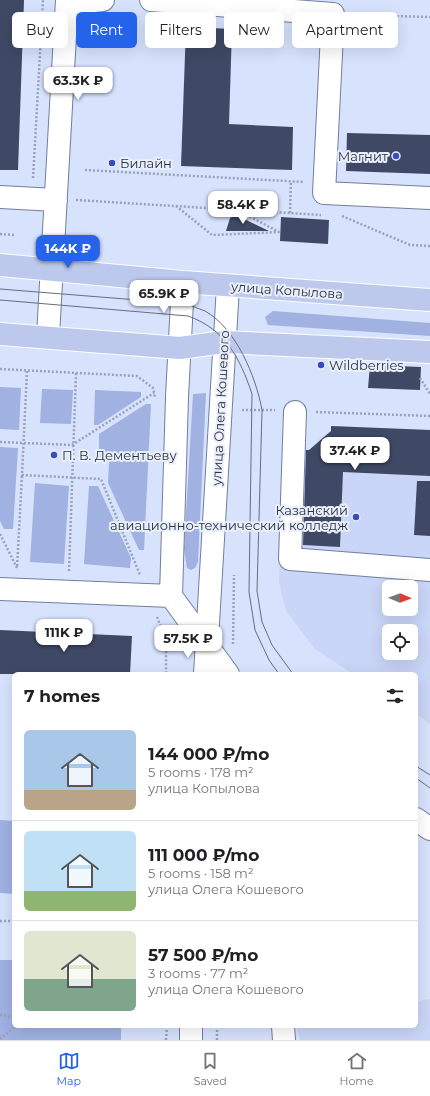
<!DOCTYPE html>
<html lang="en">
<head>
<meta charset="utf-8">
<style>
	body { margin:0; font-family:Montserrat,sans-serif; background:#f6f6f6; color:#202124; height:100vh; display:flex; flex-direction:column; font-size:15px; white-space:nowrap }
	* { box-sizing:border-box; margin:0 }
	p { font-size:13px; color:#757577 }
	.icon { flex:none; width:22px; height:22px; fill:none; stroke:currentColor; stroke-width:2; stroke-linecap:round; stroke-linejoin:round }
	.map { position:relative; flex:1; overflow:hidden }
	.panel { position:absolute; left:12px; top:672px; width:406px; height:356px; display:flex; flex-direction:column; background:#fff; border-radius:6px; box-shadow:0 4px 16px #0002 }
	.panel>* { flex:none }
	.top-card { position:absolute; left:12px; top:12px; width:406px; height:36px; display:flex; gap:8px }
	.needle { width:26px; rotate:91deg }
	.buttons { position:absolute; left:382px; top:580px; display:grid; gap:8px }
	.buttons a { display:grid; place-items:center; width:36px; height:36px; border-radius:6px; background:#fff; box-shadow:0 4px 16px #0002; font-size:20px }
	.price { position:absolute; translate:-50% -34px; padding:0 9px; border-radius:8px; background:#fff; color:#222; font-size:13px; line-height:26px; filter:drop-shadow(0 1px 2px #0008) }
	.price::after { content:''; position:absolute; left:50%; top:24px; width:12px; height:9px; margin-left:-6px; background:inherit; clip-path:polygon(0 0,100% 0,50% 100%) }
	.price.selected { background:#2563eb; color:#fff }
	ul { padding:0; list-style:none }
	li { display:flex; align-items:center; gap:12px; height:100px; padding:0 12px }
	li+li { border-top:1px solid #e0e0e0 }
	li span { display:grid; place-items:center; flex:none; width:112px; height:80px; border-radius:6px; color:#555 }
	li>.icon { margin-inline-start:auto }
	span .icon { width:48px; height:48px; fill:#fffc; stroke-width:1 }
	li b { font-size:17px }
	h2 { display:flex; justify-content:space-between; align-items:center; height:48px; padding:0 12px; font-size:17px }
	.pill { padding:0 14px; border-radius:6px; background:#fff; box-shadow:0 4px 16px #0002; font-size:14px; line-height:36px }
	.pill.selected { background:#2563eb; color:#fff }
	.menu { display:flex; justify-content:space-around; align-items:center; height:56px; border-top:1px solid #e0e0e0; background:#fff; font-size:11px; color:#757577 }
	.menu a { display:grid; justify-items:center; gap:2px }
	.menu .selected { color:#2563eb }
	.map>svg:first-child { display:block }
</style>
</head>
<body>
<div class="map">
<svg width="430" height="1040" viewBox="0 0 430 1040">
	<rect width="100%" height="100%" fill="#d7e2fd"/>
	<!-- built -->
	<path fill="#cad6f7" fill-rule="evenodd" d="M 331,426 L 430,430 L 430,724 L 416,714 L 416,674 L 353,674 L 315,649 L 286,611 L 279,582 L 284,448 L 314,451 L 331,437 ZM 389,587 L 411,587 L 411,609 L 389,609 ZM 389,631 L 411,631 L 411,653 L 389,653 Z
		M 430,999 L 430,1040 L 300,1040 L 297,1027 L 302,1026 L 416,1026 L 416,1002 Z"/>
	<!-- green -->
	<path fill="#a0b1e2" d="M 273,311 L 430,323 L 430,336 L 268,325 L 265,317 Z
		M 0,387 L 21,388 L 19,430 L 0,429 Z
		M 42,389 L 73,390 L 71,424 L 40,423 Z
		M 95,390 L 141,392 L 141,397 L 98,425 L 94,425 Z
		M 206,393 L 198,562 L 195,568 L 191,570 L 187,568 L 184,549 L 193,394 Z
		M 146,404 L 151,404 L 144,550 L 139,550 L 108,483 L 109,462 L 99,462 L 99,434 Z
		M 0,447 L 18,448 L 13,529 L 4,529 L 0,521 Z
		M 35,483 L 69,486 L 64,564 L 30,562 Z
		M 89,486 L 98,486 L 131,558 L 130,568 L 84,564 Z
		M 0,820 L 14,821 L 14,894 L 0,893 Z
		M 0,960 L 14,960 L 14,1026 L 121,1026 L 121,1040 L 0,1040 Z"/>
	<!-- building -->
	<path fill="#3f4965" d="M 0,0 L 24,0 L 18,170 L 0,170 Z
		M 186,27 L 232,29 L 229,124 L 293,127 L 292,170 L 181,166 Z
		M 347,133 L 430,135 L 430,174 L 346,171 Z
		M 236,215 L 269,231 L 226,231 L 230,218 Z
		M 281,217 L 329,220 L 328,244 L 280,241 Z
		M 370,365 L 421,367 L 420,390 L 368,388 Z
		M 331,426 L 430,430 L 430,476 L 343,472 L 340,547 L 303,545 L 306,450 L 309,450 L 331,431 Z
		M 417,481 L 430,481 L 430,536 L 414,535 Z
		M 0,630 L 132,636 L 130,674 L 0,674 Z"/>
	<g fill="none" stroke-linecap="round" stroke-linejoin="round">
		<!-- minor casing -->
		<g stroke="#737e9e" stroke-width="24">
			<path id="minor" d="M 151,0 L 333,14 L 324,193 L 430,198
				M 67,4 L 103,0
				M 0,197 L 56,200
				M 183,282 L 177,397 L 171,596 L 228,674
				M 48,336 L 67,0
				M 295,412 L 290,559 L 430,570
				M 0,589 L 171,596
				M 205,674 L 228,286
				M 416,819 L 430,829
				M 191,1026 L 191,1040
				M 283,1026 L 284,1040"/>
		</g>
		<!-- major casing -->
		<g stroke="#fff" stroke-width="24">
			<path id="major" d="M 0,265 L 183,282 L 430,300
				M 0,334 L 180,348 L 224,342 L 430,352"/>
		</g>
		<!-- path -->
		<path stroke="#99a2b8" stroke-width="2.5" stroke-dasharray="2 2" stroke-linecap="butt" d="M 353,15 L 430,17
			M 85,170 L 304,182
			M 33,178 L 43,0
			M 76,200 L 321,215
			M 176,206 L 212,235 L 280,232
			M 239,211 L 279,232
			M 290,213 L 291,181
			M 342,216 L 410,245 L 430,246
			M 0,234 L 15,235
			M 0,369 L 137,376 L 153,388 L 155,397
			M 27,371 L 22,475 L 101,479 L 140,575
			M 420,378 L 430,394
			M 242,410 L 275,410
			M 316,412 L 430,416
			M 0,442 L 72,445 L 154,393
			M 0,534 L 17,568 L 22,475
			M 69,571 L 76,373
			M 157,617 L 166,640 L 166,674
			M 233,644 L 234,575
			M 0,921 L 14,921
			M 0,1015 L 14,1017
			M 0,1039 L 16,1026
			M 166,1040 L 167,1026
			M 217,1040 L 217,1026"/>
		<!-- minor -->
		<use href="#minor" stroke="#fff" stroke-width="22"/>
		<!-- major -->
		<use href="#major" stroke="#bcc8ec" stroke-width="22"/>
		<!-- tram -->
		<path stroke="#666d7e" stroke-width="1" d="M 0,289 L 188,304 C 194,307 200,309 205,311 C 236,328 256,377 262,410 L 257,591 L 262,622 L 272,645 L 293,674
			M 0,300 L 188,316 C 225,329 240,358 252,394 L 249,592 L 255,630 L 269,660 L 279,674
			M 416,766 L 430,775
			M 416,778 L 430,788"/>
	</g>
	<!-- markers -->
	<g fill="#364dbf" stroke="#eaeffd" stroke-width="1.5">
		<circle cx="396" cy="156" r="4"/>
		<circle cx="112" cy="163" r="4"/>
		<circle cx="321" cy="365" r="4"/>
		<circle cx="54" cy="455" r="4"/>
		<circle cx="356" cy="517" r="4"/>
	</g>
	<g text-anchor="middle" stroke-width="4" stroke-linejoin="round" paint-order="stroke">
		<!-- poi labels -->
		<g font-size="13" fill="#2d323f" stroke="#eaeffd" text-anchor="start">
			<text x="388" y="161" text-anchor="end">Магнит</text>
			<text x="120" y="168">Билайн</text>
			<text x="329" y="370">Wildberries</text>
			<text x="62" y="460">П. В. Дементьеву</text>
			<text x="348" y="515" text-anchor="end">Казанский<tspan x="348" dy="15">авиационно-технический колледж</tspan></text>
		</g>
		<!-- street labels -->
		<g font-size="13" fill="#2d323f" stroke="#eaeffd">
			<text transform="translate(287 290) rotate(4)" y="5">улица Копылова</text>
			<text transform="translate(220 408) rotate(-87)" y="5">улица Олега Кошевого</text>
		</g>
	</g>
</svg>
<div class="buttons">
<a><svg class="needle" viewBox="-14 -14 28 28"><path d="M0-13l5 13h-10z" fill="#e53935"/><path d="M0 13l5-13h-10z" fill="#757577"/></svg></a>
<a><svg class="icon" aria-label="locate" viewBox="0 0 24 24"><circle cx="12" cy="12" r="6"/><path d="M12 2v4M12 18v4M2 12h4M18 12h4"/></svg></a>
</div>
<b class="price" style="left:78px;top:101px">63.3K ₽</b>
<b class="price" style="left:243px;top:225px">58.4K ₽</b>
<b class="price selected" style="left:68px;top:269px">144K ₽</b>
<b class="price" style="left:164px;top:314px">65.9K ₽</b>
<b class="price" style="left:355px;top:471px">37.4K ₽</b>
<b class="price" style="left:64px;top:653px">111K ₽</b>
<b class="price" style="left:188px;top:659px">57.5K ₽</b>
<div class="top-card">
<a class="pill">Buy</a>
<a class="pill selected">Rent</a>
<a class="pill">Filters</a>
<a class="pill">New</a>
<a class="pill">Apartment</a>
</div>
<section class="panel">
<h2>7 homes<svg class="icon" aria-label="filters" viewBox="0 0 24 24"><path d="M4 7h16M4 17h16"/><circle cx="9" cy="7" r="2"/><circle cx="15" cy="17" r="2"/></svg></h2>
<ul>
<li><span style="background:linear-gradient(#a9c7e8 75%,#b9a48a 0)"><svg class="icon" aria-label="home" viewBox="0 0 24 24"><path d="M3 11l9-7 9 7M6 9v11h12V9"/></svg></span><div><b>144 000 ₽/mo</b><p>5 rooms · 178 m²</p><p>улица Копылова</p></div></li>
<li><span style="background:linear-gradient(#bfe0f5 75%,#8fb573 0)"><svg class="icon" aria-label="home" viewBox="0 0 24 24"><path d="M3 11l9-7 9 7M6 9v11h12V9"/></svg></span><div><b>111 000 ₽/mo</b><p>5 rooms · 158 m²</p><p>улица Олега Кошевого</p></div></li>
<li><span style="background:linear-gradient(#dfe7d0 60%,#7fa58c 0)"><svg class="icon" aria-label="home" viewBox="0 0 24 24"><path d="M3 11l9-7 9 7M6 9v11h12V9"/></svg></span><div><b>57 500 ₽/mo</b><p>3 rooms · 77 m²</p><p>улица Олега Кошевого</p></div></li>
</ul>
</section>
</div>
<nav class="menu">
<a class="selected"><svg class="icon" aria-label="map" viewBox="0 0 24 24"><path d="M3 6l6-2 6 2 6-2v14l-6 2-6-2-6 2zM9 4v14M15 6v14"/></svg>Map</a>
<a><svg class="icon" aria-label="saved" viewBox="0 0 24 24"><path d="M7 4h10v16l-5-4-5 4z"/></svg>Saved</a>
<a><svg class="icon" aria-label="home" viewBox="0 0 24 24"><path d="M3 11l9-7 9 7M6 9v11h12V9"/></svg>Home</a>
</nav>
</body>
</html>
